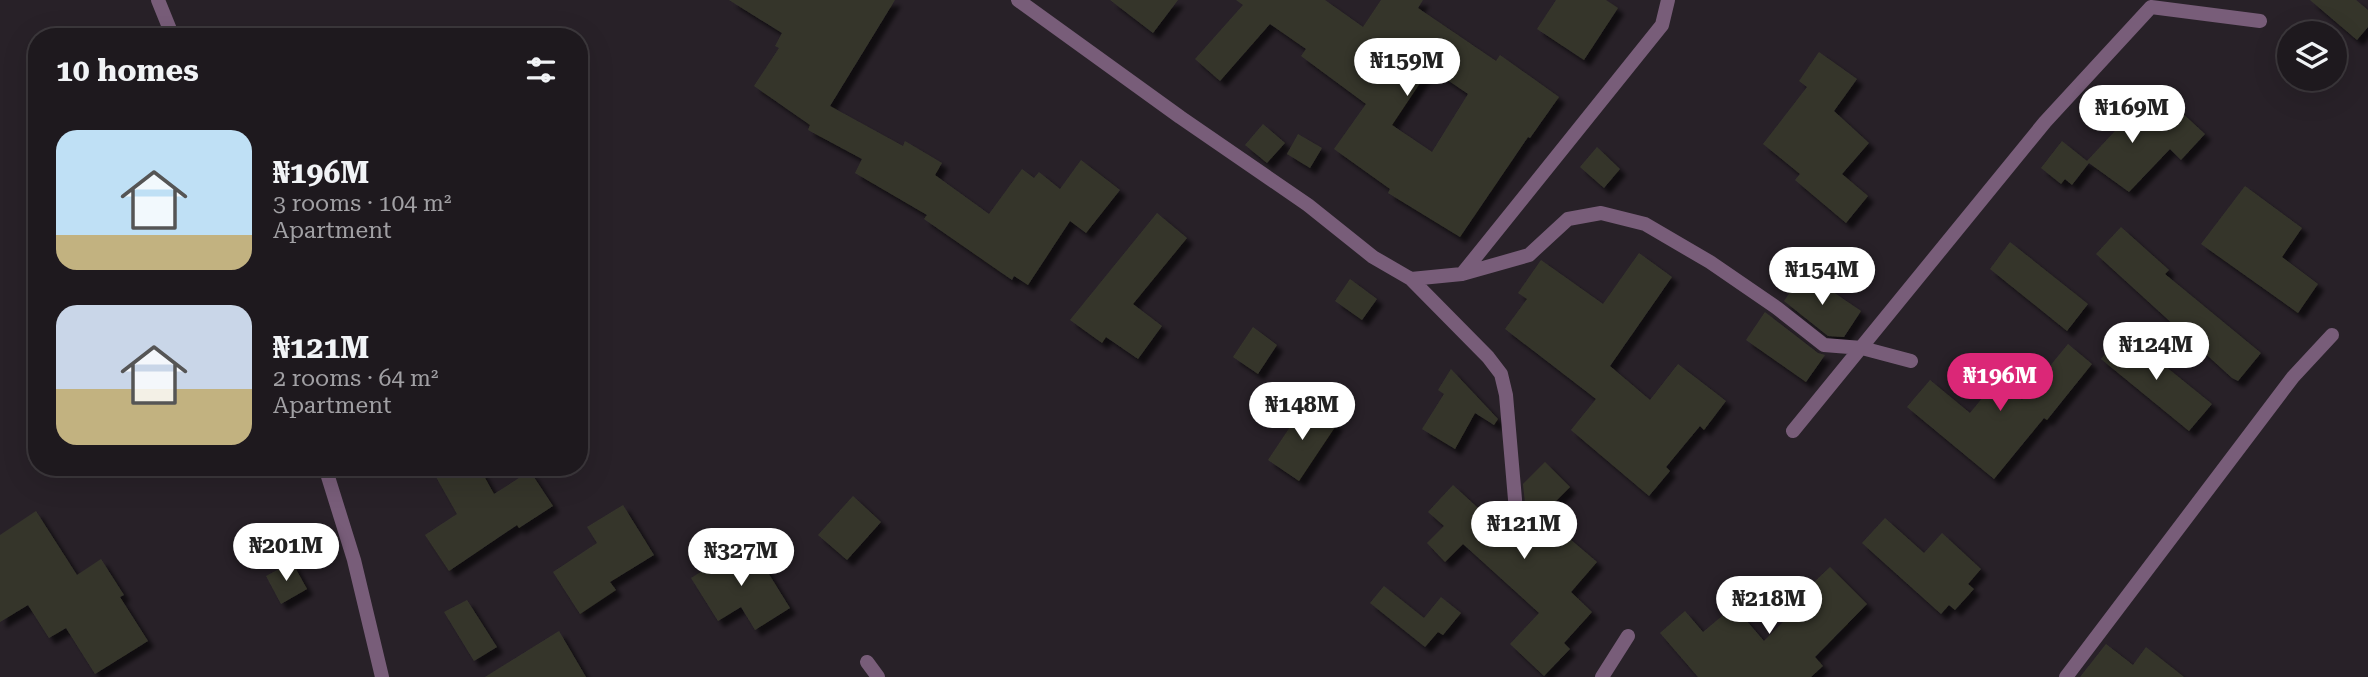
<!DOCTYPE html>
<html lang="en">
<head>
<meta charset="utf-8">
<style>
	body { margin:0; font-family:"Roboto Serif",serif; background:#262227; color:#f1f3f6; height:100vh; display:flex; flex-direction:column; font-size:26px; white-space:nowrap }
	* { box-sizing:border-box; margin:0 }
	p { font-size:23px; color:#a1a0a4 }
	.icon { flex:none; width:38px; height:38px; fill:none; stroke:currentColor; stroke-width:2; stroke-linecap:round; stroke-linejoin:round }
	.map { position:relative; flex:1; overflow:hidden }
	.panel { position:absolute; left:28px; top:28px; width:560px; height:448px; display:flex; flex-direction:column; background:#1e191e; border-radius:28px; box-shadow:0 7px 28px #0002,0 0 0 2px #3c383c }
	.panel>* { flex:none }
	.tools { position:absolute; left:2277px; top:21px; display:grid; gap:14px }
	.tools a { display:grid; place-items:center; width:70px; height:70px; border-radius:50%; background:#1e191e; box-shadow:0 7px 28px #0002,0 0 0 2px #3c383c; font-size:35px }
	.price { position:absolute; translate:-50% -60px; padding:0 16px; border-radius:24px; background:#fff; color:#222; font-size:23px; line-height:46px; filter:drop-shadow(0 2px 4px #0008) }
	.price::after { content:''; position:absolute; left:50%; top:42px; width:21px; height:16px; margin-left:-10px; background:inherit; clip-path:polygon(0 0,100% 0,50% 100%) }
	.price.active { background:#db2777; color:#fff }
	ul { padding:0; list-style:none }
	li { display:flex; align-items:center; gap:21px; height:175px; padding:0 28px }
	li span { display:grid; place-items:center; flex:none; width:196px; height:140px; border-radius:21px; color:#555 }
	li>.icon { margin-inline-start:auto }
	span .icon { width:84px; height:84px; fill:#fffc; stroke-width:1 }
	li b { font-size:30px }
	h2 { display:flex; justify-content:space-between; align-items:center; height:84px; padding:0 28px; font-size:30px }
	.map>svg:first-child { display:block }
</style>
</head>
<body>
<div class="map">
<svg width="2368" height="677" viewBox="0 0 2368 677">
	<defs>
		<filter id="shadow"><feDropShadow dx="6" dy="6" stdDeviation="2" flood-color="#0009"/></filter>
	</defs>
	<rect width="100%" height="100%" fill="#282128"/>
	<!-- building -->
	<path fill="#36362c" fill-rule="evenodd" filter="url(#shadow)" d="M 729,0 L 895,0 L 830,106 L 903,146 L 905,141 L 942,163 L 935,175 L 989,214 L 1022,169 L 1034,178 L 1039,172 L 1060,189 L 1081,160 L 1120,190 L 1086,233 L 1070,221 L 1028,285 L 1014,276 L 1012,280 L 924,219 L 927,215 L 855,173 L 862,159 L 808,130 L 810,125 L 754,86 L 779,48 L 775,46 L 782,33 Z
		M 1110,0 L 1178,0 L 1153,33 Z
		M 1236,0 L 1325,0 L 1363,27 L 1381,0 L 1423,0 L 1418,8 L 1496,61 L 1500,55 L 1559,97 L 1530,138 L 1528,137 L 1460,237 L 1388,193 L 1390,189 L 1334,149 L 1366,104 L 1301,56 L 1306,49 L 1270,24 L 1220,81 L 1195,59 L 1243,5 ZM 1430,68 L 1468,94 L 1432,152 L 1392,125 Z
		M 1556,0 L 1606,0 L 1618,8 L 1584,60 L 1537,29 Z
		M 2310,0 L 2356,0 L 2368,10 L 2368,27 L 2357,40 Z
		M 1819,52 L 1857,79 L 1834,111 L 1869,143 L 1842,174 L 1868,196 L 1846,223 L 1795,180 L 1800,174 L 1763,144 L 1807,87 L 1799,81 Z
		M 2155,88 L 2205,134 L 2181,160 L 2170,149 L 2129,192 L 2089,163 L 2072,185 L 2065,179 L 2061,184 L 2041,168 L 2062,141 L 2087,161 Z
		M 1263,124 L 1285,143 L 1267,163 L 1245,145 Z
		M 1298,134 L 1322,148 L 1310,168 L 1287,154 Z
		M 1597,147 L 1620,169 L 1604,188 L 1580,167 Z
		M 2245,186 L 2302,228 L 2282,257 L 2318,284 L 2298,313 L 2201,244 Z
		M 1157,213 L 1187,238 L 1133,304 L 1162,326 L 1138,359 L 1106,337 L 1102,343 L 1070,320 Z
		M 2121,227 L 2169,270 L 2165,274 L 2261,353 L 2238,381 L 2232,378 L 2096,254 Z
		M 2010,242 L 2088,304 L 2067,331 L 1990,269 Z
		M 1639,253 L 1672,277 L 1610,366 L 1650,400 L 1678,364 L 1726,401 L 1704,430 L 1700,426 L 1666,467 L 1670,471 L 1649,496 L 1571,430 L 1596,399 L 1505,329 L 1527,299 L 1518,293 L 1541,260 L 1603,304 Z
		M 1804,272 L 1861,311 L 1844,337 L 1828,336 L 1784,301 Z
		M 1350,279 L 1377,299 L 1362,320 L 1335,301 Z
		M 1765,312 L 1818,353 L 1825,355 L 1806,382 L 1746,340 Z
		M 1253,327 L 1277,345 L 1258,374 L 1233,357 Z
		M 2123,332 L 2212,404 L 2189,431 L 2101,359 Z
		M 2068,344 L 2092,364 L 2047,420 L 2044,418 L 1994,479 L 1907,407 L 1930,380 L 1970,413 L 1997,380 L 2022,400 Z
		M 1451,369 L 1498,419 L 1494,425 L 1475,413 L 1455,449 L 1422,429 L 1444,394 L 1438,390 Z
		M 1306,403 L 1337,424 L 1299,481 L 1268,460 Z
		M 1545,462 L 1570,487 L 1542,515 L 1597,562 L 1571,592 L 1592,612 L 1564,643 L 1570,649 L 1544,676 L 1510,644 L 1539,613 L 1463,544 L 1445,562 L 1427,543 L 1444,526 L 1428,512 L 1453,485 L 1489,518 L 1506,502 L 1509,517 L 1513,520 L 1521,519 L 1526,511 L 1523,484 Z
		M 452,467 L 479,467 L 494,494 L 530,471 L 553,506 L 519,528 L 517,525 L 449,571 L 425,535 L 457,514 L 436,477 Z
		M 853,496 L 881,522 L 847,560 L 818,535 Z
		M 623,505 L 654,555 L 610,582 L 616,590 L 580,614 L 553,572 L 597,543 L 587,527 Z
		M 36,511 L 77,575 L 101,559 L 124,595 L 120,597 L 148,641 L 95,674 L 66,628 L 49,638 L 28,605 L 0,622 L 0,535 Z
		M 1885,518 L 1924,553 L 1942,533 L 1981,569 L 1968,584 L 1974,589 L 1955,610 L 1949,605 L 1941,614 L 1862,543 Z
		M 749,542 L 790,608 L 755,630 L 741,607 L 718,621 L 691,578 Z
		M 292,562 L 307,589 L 281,604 L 266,576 Z
		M 1830,567 L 1867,604 L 1815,657 L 1823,666 L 1811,677 L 1698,677 L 1660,633 L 1685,611 L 1703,632 L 1734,606 L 1764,641 L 1796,609 L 1791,604 Z
		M 1384,586 L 1424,618 L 1441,597 L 1461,613 L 1443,635 L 1438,632 L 1425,647 L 1370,603 Z
		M 467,600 L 497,647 L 474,661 L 444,612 Z
		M 559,631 L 586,677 L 485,677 Z
		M 2106,644 L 2133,665 L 2146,647 L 2184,677 L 2080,677 Z"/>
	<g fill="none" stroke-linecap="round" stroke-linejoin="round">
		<!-- minor -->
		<path stroke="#785d79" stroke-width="14" d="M 158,0 L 173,37
			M 1018,0 L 1180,117 L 1308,205 L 1373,257 L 1411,279 L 1462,274 L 1529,255 L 1568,219 L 1601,213 L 1645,224 L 1710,262 L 1777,308 L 1824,345 L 1862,348 L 1911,361
			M 1462,274 L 1662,25 L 1668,0
			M 1411,279 L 1488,357 L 1501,374 L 1506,395 L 1516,511
			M 1793,431 L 2045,122 L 2151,7 L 2260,21
			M 325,467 L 354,560 L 382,677
			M 867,662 L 878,677
			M 1602,677 L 1628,636
			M 2066,677 L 2293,377 L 2332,335"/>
	</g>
</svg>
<div class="tools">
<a><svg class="icon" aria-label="layers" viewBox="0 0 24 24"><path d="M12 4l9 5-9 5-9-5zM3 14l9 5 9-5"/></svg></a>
</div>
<b class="price" style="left:1407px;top:98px">₦159M</b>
<b class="price" style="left:2132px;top:145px">₦169M</b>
<b class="price" style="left:1822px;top:307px">₦154M</b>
<b class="price" style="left:2156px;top:382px">₦124M</b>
<b class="price active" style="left:2000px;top:413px">₦196M</b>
<b class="price" style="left:1302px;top:442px">₦148M</b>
<b class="price" style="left:1524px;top:561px">₦121M</b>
<b class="price" style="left:286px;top:583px">₦201M</b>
<b class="price" style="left:741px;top:588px">₦327M</b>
<b class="price" style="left:1769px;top:636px">₦218M</b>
<section class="panel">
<h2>10 homes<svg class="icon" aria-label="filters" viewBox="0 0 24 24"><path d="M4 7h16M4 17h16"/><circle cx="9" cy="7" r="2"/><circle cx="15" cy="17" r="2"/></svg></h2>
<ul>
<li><span style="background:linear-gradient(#bfe0f5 75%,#c2b280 0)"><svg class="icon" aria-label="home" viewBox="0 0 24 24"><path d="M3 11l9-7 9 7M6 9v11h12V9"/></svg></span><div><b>₦196M</b><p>3 rooms · 104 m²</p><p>Apartment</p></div></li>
<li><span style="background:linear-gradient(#c9d6e8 60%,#c2b280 0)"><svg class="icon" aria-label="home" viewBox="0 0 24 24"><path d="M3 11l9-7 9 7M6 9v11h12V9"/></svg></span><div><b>₦121M</b><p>2 rooms · 64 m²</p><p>Apartment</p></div></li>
</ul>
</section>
</div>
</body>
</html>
